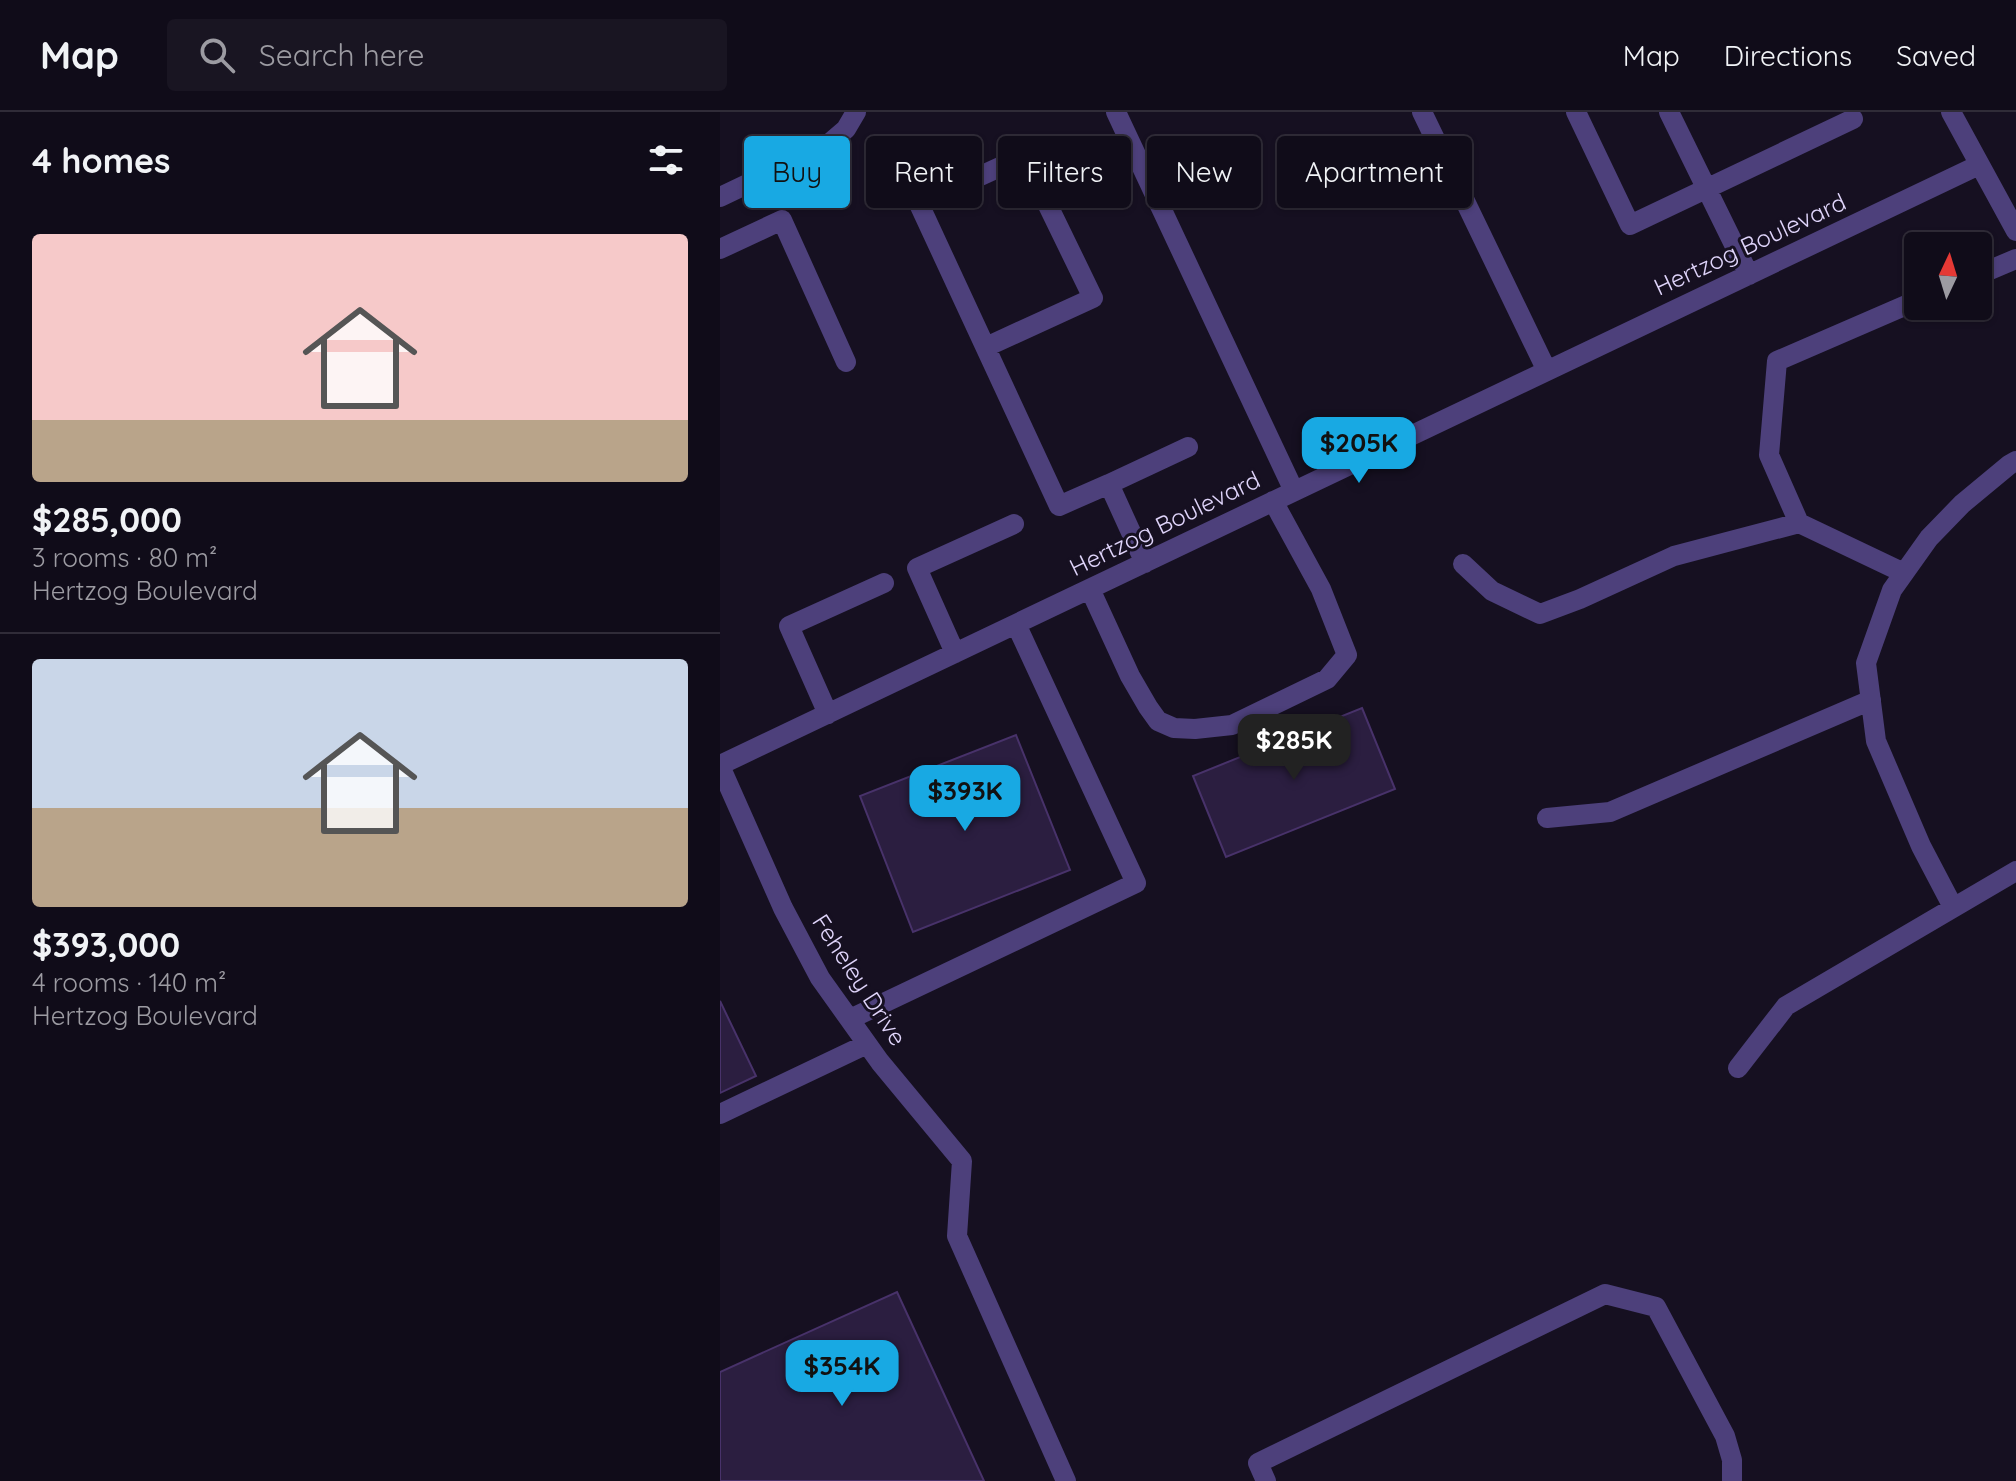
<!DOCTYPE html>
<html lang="en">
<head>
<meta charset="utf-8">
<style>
	body { margin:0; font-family:Quicksand,sans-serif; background:#191522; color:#f1f3f6; height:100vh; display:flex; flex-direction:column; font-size:30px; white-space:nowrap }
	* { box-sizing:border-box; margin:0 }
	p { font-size:26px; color:#9c9ba2 }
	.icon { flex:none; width:44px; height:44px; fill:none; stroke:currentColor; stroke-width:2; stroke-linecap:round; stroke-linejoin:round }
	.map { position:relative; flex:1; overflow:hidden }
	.sheet { display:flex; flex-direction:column; background:#100c19; width:720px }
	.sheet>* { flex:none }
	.banner { position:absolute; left:24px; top:24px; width:760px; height:72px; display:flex; gap:16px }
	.needle { width:52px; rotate:4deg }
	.controls { position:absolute; left:1184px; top:120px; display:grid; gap:16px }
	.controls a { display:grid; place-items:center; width:88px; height:88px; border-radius:8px; background:#100c19; box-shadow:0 2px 6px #0004,0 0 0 2px #302c38; font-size:40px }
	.price { position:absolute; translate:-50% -68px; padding:0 18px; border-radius:16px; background:#18a9e3; color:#111; font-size:26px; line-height:52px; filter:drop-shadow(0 2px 4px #0008) }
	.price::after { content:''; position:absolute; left:50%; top:48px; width:24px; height:18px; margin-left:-12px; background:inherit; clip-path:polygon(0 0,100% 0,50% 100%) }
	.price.current { background:#222; color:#fff }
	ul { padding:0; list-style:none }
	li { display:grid; align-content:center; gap:16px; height:424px; padding:0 32px }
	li+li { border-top:2px solid #302c38 }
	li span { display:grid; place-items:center; height:248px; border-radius:8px; color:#555 }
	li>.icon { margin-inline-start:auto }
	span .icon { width:144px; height:144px; fill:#fffc; stroke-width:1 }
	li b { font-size:34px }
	h2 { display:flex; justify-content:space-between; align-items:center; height:96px; padding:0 32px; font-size:34px }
	.pill { padding:0 28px; border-radius:8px; background:#100c19; box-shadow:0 2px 6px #0004,0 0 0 2px #302c38; font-size:28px; line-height:72px }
	.pill.current { background:#18a9e3; color:#111 }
	header { display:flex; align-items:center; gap:48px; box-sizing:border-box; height:112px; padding:0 40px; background:#100c19; border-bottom:2px solid #302c38 }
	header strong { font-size:38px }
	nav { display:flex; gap:44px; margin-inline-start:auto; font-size:28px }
	.search { width:560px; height:72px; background:#191522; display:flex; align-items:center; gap:20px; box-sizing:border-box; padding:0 28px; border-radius:8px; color:#9c9ba2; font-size:30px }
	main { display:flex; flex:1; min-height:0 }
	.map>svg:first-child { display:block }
</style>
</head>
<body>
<header>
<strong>Map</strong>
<div class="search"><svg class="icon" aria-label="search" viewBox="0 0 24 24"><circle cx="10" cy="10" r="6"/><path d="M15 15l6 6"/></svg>Search here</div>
<nav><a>Map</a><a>Directions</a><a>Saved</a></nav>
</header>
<main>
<section class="sheet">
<h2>4 homes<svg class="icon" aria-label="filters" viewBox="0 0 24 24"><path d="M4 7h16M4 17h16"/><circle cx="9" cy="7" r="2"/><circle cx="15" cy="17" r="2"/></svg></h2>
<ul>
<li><span style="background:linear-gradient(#f6c9c9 75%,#b9a48a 0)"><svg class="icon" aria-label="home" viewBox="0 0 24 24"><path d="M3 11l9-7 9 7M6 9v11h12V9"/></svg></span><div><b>$285,000</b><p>3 rooms · 80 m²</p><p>Hertzog Boulevard</p></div></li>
<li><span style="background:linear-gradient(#c9d6e8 60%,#b9a48a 0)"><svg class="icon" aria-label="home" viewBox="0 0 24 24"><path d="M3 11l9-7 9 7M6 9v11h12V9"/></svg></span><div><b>$393,000</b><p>4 rooms · 140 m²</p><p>Hertzog Boulevard</p></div></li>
</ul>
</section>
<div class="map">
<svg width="1296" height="1369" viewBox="0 0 1296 1369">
	<rect width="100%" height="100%" fill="#161021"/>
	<!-- building -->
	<path fill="#2b1e40" stroke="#48326a" stroke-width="2" d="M 642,596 L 675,677 L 506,745 L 473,664 Z
		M 296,623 L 350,758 L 193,820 L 140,684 Z
		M 0,889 L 36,964 L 0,981 Z
		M 177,1180 L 264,1369 L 0,1369 L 0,1260 Z"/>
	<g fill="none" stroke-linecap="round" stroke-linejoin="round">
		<!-- minor -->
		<path stroke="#4d407b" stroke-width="20" d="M 396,0 L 574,379
			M 702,0 L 827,259
			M 856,0 L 910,113 L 1133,7
			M 949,0 L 1029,163
			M 1231,0 L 1296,119
			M 0,85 L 105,35 L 126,17 L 136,0
			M 0,137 L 62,108 L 126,250
			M 1258,163 L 1296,147
			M 266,235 L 373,186 L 304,44 L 199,92 L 339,394 L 389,372 L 425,451
			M 389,372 L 468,335
			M 743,452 L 772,479 L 820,502 L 860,487 L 954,444 L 1079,411
			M 1184,461 L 1079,411 L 1049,343 L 1057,249 L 1198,188
			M 370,477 L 410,564 L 428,595 L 438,609 L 454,616 L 475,617 L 512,613 L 607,567 L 627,543 L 601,477 L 553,389
			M 235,541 L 197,456 L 294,412
			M 108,602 L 69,514 L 164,471
			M 0,653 L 1259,53
			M 0,654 L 63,796 L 100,866 L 160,950 L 242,1049 L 237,1124 L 346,1369
			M 827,706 L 890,700 L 1151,588
			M 1233,795 L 1201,734 L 1156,629 L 1146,551 L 1172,478 L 1209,426 L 1242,392 L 1289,353 L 1296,349
			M 130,907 L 416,771 L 296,512
			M 1018,956 L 1066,894 L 1296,759
			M 0,1002 L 147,932
			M 546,1369 L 538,1351 L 885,1182 L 936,1195 L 1005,1324 L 1012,1348 L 1012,1369"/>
	</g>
	<g text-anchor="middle" stroke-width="6" stroke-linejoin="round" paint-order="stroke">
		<!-- street labels -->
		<g font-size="24" fill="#e0d5fb" stroke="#161021">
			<text transform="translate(1030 133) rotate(-25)" y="8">Hertzog Boulevard</text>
			<text transform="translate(445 412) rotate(-26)" y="8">Hertzog Boulevard</text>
			<text transform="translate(139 868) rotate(57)" y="8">Feheley Drive</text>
		</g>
	</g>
</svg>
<div class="controls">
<a><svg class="needle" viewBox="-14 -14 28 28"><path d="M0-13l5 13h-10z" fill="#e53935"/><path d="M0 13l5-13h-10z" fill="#9c9ba2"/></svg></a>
</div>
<b class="price" style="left:639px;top:373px">$205K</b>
<b class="price current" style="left:574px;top:670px">$285K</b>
<b class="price" style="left:245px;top:721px">$393K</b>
<b class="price" style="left:122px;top:1296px">$354K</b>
<div class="banner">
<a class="pill current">Buy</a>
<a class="pill">Rent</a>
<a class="pill">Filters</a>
<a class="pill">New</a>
<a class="pill">Apartment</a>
</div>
</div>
</main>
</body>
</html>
